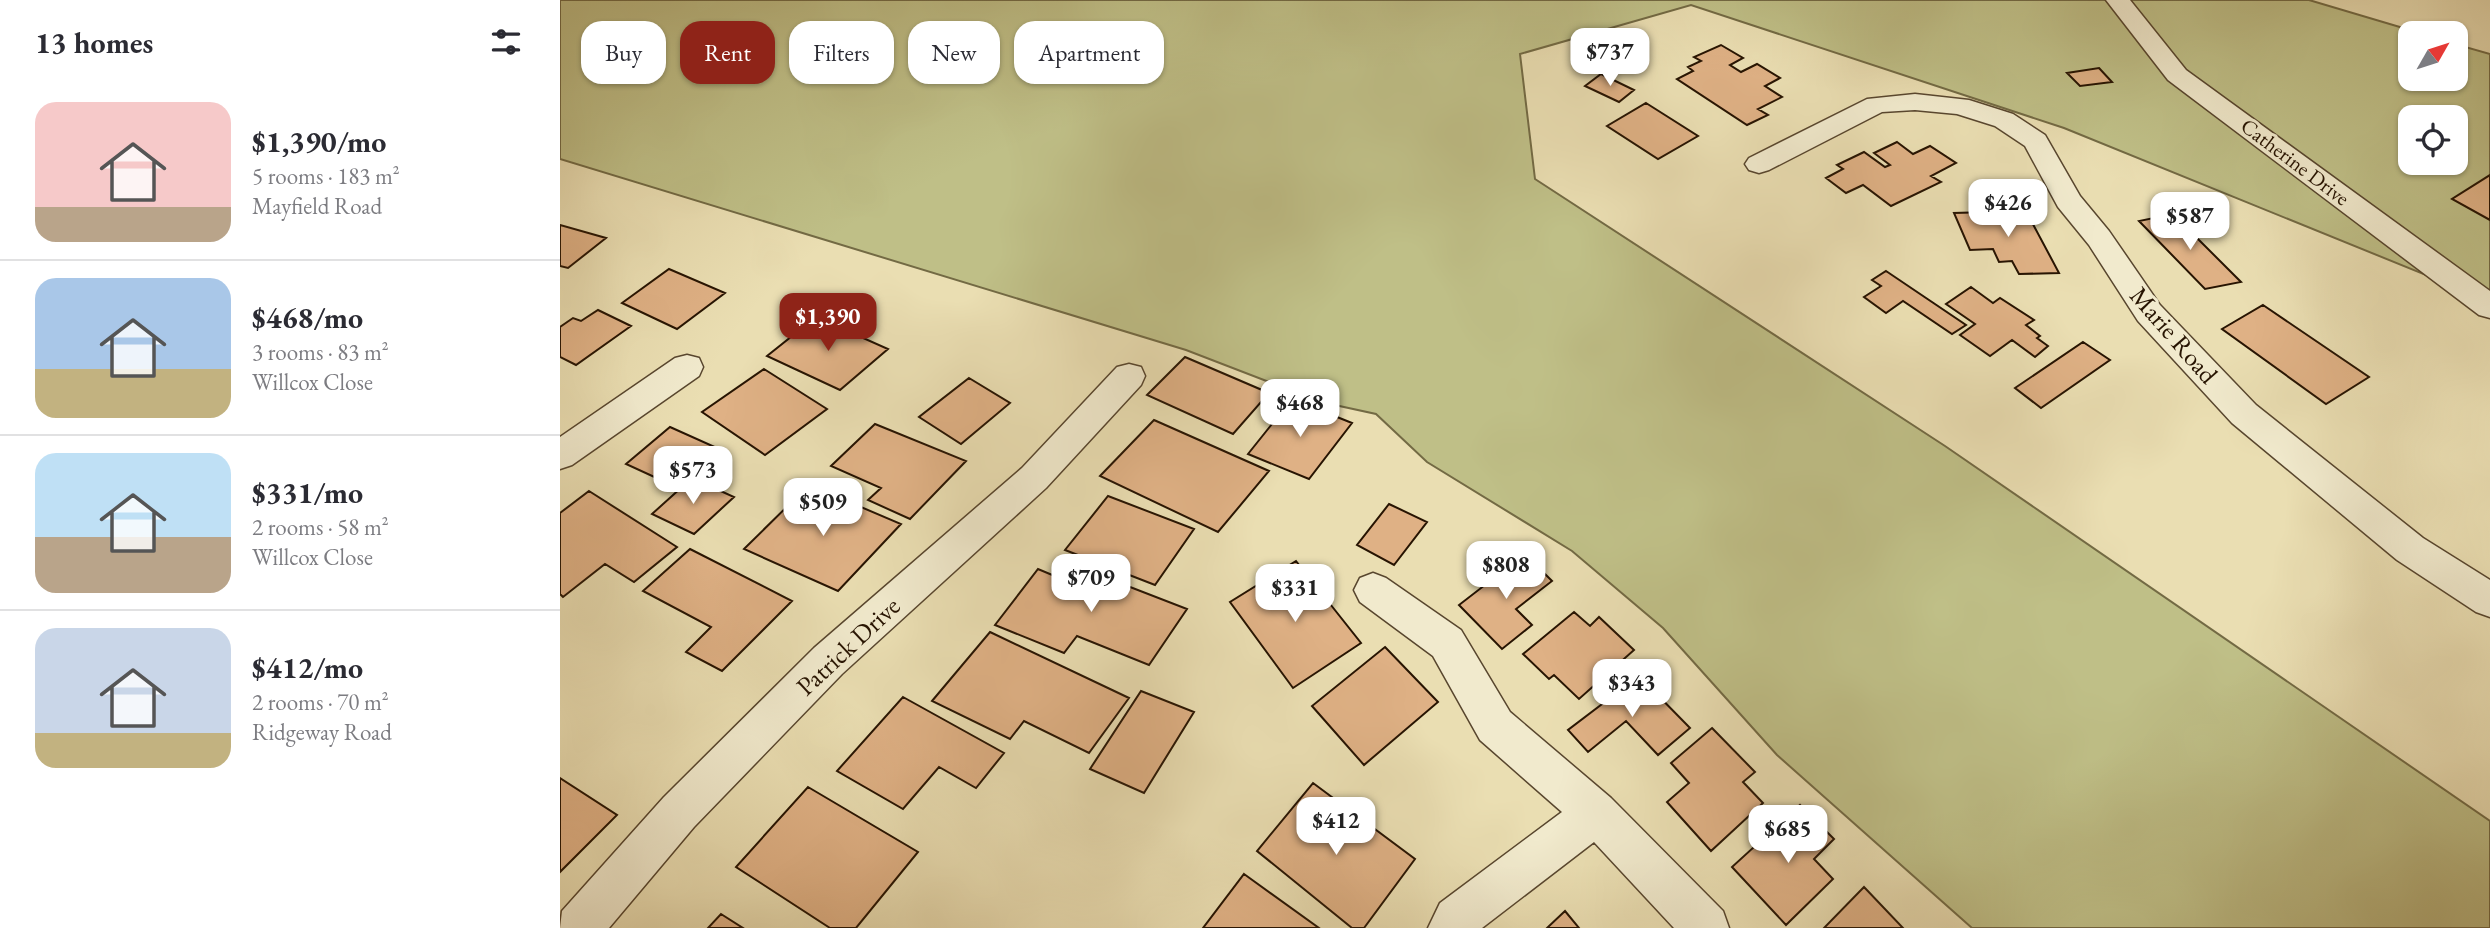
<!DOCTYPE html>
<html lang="en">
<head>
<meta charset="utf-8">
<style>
	body { margin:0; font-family:"EB Garamond",serif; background:#f7f7f7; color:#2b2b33; height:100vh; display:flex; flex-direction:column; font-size:26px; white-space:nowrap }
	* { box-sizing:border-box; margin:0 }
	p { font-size:23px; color:#7c7c81 }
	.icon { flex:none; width:38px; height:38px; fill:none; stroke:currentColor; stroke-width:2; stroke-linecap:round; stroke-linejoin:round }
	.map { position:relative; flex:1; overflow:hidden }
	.drawer { display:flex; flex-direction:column; background:#fff; width:560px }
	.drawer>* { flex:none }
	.hud { position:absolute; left:21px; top:21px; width:665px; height:63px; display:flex; gap:14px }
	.needle { width:46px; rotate:51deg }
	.fabs { position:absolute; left:1838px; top:21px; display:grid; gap:14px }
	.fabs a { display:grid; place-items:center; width:70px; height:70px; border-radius:14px; background:#fff; box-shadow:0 2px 5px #0004; font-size:35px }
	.price { position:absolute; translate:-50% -60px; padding:0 16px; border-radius:14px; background:#fff; color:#222; font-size:23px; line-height:46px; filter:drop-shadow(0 2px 4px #0008) }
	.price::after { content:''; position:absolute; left:50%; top:42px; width:21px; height:16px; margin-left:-10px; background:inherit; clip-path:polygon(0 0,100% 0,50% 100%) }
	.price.on { background:#8f2418; color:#fff }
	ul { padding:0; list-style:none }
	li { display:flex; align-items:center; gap:21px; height:175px; padding:0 35px }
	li+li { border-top:2px solid #e1e1e2 }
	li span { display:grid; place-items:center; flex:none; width:196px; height:140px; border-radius:21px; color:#555 }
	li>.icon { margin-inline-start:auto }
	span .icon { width:84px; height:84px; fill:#fffc; stroke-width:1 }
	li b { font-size:30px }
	h2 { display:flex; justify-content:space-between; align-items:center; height:84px; padding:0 35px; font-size:30px }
	.tag { padding:0 24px; border-radius:21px; background:#fff; box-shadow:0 2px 5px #0004; font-size:24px; line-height:63px }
	.tag.on { background:#8f2418; color:#fff }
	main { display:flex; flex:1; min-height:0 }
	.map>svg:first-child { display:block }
</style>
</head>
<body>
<main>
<section class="drawer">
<h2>13 homes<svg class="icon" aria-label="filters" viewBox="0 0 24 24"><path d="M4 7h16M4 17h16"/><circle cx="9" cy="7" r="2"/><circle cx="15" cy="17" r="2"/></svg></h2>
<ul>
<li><span style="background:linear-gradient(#f6c9c9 75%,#b9a48a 0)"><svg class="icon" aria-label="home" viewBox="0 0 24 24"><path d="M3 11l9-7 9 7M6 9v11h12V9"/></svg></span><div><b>$1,390/mo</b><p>5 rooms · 183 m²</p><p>Mayfield Road</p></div></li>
<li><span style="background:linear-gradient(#a9c7e8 65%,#c2b280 0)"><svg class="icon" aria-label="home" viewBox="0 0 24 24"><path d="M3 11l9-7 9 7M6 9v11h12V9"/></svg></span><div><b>$468/mo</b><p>3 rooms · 83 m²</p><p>Willcox Close</p></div></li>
<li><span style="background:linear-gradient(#bfe0f5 60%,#b9a48a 0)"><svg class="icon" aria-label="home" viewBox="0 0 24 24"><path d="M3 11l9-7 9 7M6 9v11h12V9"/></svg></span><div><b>$331/mo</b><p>2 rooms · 58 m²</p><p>Willcox Close</p></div></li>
<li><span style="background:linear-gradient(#c9d6e8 75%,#c2b280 0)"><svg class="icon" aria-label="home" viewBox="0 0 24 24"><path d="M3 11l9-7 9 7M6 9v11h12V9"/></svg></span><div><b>$412/mo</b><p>2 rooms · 70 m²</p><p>Ridgeway Road</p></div></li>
</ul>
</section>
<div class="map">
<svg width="1930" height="928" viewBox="0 0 1930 928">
	<rect width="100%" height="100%" fill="#eadeb2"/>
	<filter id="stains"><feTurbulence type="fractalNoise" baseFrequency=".00286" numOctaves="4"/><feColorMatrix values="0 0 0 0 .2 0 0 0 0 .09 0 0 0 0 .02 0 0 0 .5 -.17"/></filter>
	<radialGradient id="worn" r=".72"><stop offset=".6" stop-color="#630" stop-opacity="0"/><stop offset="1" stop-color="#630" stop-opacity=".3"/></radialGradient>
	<!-- green -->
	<path fill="#bfbf87" stroke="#736a44" stroke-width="2" fill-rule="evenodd" d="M 0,0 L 1749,0 L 1860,33 L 1850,33 L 1850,79 L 1895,79 L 1895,44 L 1930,54 L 1930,301 L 1504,128 L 1131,5 L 960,54 L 975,179 L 1385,446 L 1930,821 L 1930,928 L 1412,928 L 1217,755 L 1103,628 L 1012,551 L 867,462 L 816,414 L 761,402 L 626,350 L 0,159 ZM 1850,117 L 1895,117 L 1895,163 L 1850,163 Z"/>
	<!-- building -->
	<path fill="#dfb185" stroke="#271402" stroke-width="2" d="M 1161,45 L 1183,58 L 1170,65 L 1181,72 L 1197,64 L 1220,78 L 1205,86 L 1222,97 L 1198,109 L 1208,115 L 1187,125 L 1117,79 L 1133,71 L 1128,67 L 1141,61 L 1134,57 Z
		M 1539,68 L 1552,82 L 1520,86 L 1507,73 Z
		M 1041,74 L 1074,90 L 1059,102 L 1025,86 Z
		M 1086,103 L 1138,136 L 1098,159 L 1047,126 Z
		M 1337,142 L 1353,154 L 1370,146 L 1396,163 L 1371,176 L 1381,182 L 1331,206 L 1303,185 L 1286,193 L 1266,178 L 1283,169 L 1277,165 L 1304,152 L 1325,167 L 1330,165 L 1314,153 Z
		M 1930,175 L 1930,220 L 1892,199 Z
		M 1466,211 L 1499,273 L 1459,274 L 1452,261 L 1439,262 L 1433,249 L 1410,250 L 1394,213 Z
		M 1613,214 L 1681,282 L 1645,289 L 1579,221 Z
		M 0,225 L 46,238 L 8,268 L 0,266 Z
		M 109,269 L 165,293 L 117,329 L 62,303 Z
		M 1326,271 L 1406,325 L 1392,334 L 1343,301 L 1326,313 L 1304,297 L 1321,286 L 1312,280 Z
		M 1411,287 L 1433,303 L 1440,298 L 1474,320 L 1466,325 L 1480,336 L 1477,338 L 1488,346 L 1475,357 L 1452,340 L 1430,356 L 1400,335 L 1415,324 L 1386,304 Z
		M 1703,305 L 1809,377 L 1766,404 L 1662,329 Z
		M 38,310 L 71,326 L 16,365 L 0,357 L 0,327 L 13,318 L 21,321 Z
		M 256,317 L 328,349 L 280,390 L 207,356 Z
		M 1523,342 L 1550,360 L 1481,408 L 1455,388 Z
		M 625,357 L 709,393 L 673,434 L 587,395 Z
		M 204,369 L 267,409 L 205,455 L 142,412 Z
		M 409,378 L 450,403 L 401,444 L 359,417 Z
		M 732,399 L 792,423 L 749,479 L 688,454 Z
		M 594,420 L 709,471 L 658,532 L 540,476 Z
		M 315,424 L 406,461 L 350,519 L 308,500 L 321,488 L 271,466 Z
		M 110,427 L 157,448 L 114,486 L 66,464 Z
		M 132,478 L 174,497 L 134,534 L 92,514 Z
		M 249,485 L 341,524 L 278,591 L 184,549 Z
		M 29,491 L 117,547 L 74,582 L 45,564 L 3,597 L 0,594 L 0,513 Z
		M 548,496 L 634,529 L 595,585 L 505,550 Z
		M 829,504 L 867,522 L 834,565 L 797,545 Z
		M 130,549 L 232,601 L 162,671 L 126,652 L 151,627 L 83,591 Z
		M 965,554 L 992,581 L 956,609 L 972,625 L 942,649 L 899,605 Z
		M 736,561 L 801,643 L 733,688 L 670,602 Z
		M 508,563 L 627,609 L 589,665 L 517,636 L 504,653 L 435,625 L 478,569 L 497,577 Z
		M 1014,612 L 1030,626 L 1039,617 L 1074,650 L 1019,699 L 994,675 L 989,679 L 963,654 Z
		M 430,632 L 569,698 L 529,753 L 464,721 L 450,739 L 372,701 Z
		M 825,647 L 878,702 L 804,765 L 752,706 Z
		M 1079,676 L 1130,728 L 1098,755 L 1066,721 L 1028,752 L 1008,730 Z
		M 581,691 L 634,712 L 584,793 L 530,769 Z
		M 343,697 L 444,753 L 416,788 L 379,767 L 343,809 L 277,771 Z
		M 1152,728 L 1195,772 L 1183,782 L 1203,803 L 1151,851 L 1107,802 L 1129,783 L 1111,763 Z
		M 0,778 L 57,815 L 0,872 Z
		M 753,783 L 855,859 L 804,928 L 792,928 L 697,851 Z
		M 248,787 L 358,852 L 296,928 L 270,928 L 176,867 Z
		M 1240,805 L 1274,839 L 1254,859 L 1273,879 L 1226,925 L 1172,867 Z
		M 684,874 L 759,928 L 643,928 Z
		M 1304,887 L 1343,928 L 1264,928 Z
		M 1005,911 L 1019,928 L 987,928 Z
		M 161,914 L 183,928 L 148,928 Z"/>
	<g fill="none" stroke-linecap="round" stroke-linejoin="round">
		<!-- street casing -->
		<g stroke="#58462e" stroke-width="3">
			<path id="street" d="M 1546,0 L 1570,0 L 1626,70 L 1930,291 L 1930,318 L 1919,315 L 1608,80 Z
				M 1355,94 L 1409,100 L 1453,114 L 1485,135 L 1520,196 L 1549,231 L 1600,305 L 1696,405 L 1863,538 L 1930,580 L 1930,617 L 1916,612 L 1837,560 L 1672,423 L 1578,321 L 1529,245 L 1498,207 L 1465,146 L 1435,126 L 1397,114 L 1355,110 L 1322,112 L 1209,170 L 1199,173 L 1189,170 L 1185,164 L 1189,158 L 1307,99 Z
				M 127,355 L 139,358 L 143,367 L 139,376 L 12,465 L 0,469 L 0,437 L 115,358 Z
				M 569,364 L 581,367 L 585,376 L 581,385 L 486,488 L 282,674 L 134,827 L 49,928 L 0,928 L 2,911 L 104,797 L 254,648 L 462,468 L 557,367 Z
				M 813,573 L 826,578 L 901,630 L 950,712 L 1051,798 L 1163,911 L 1169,928 L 1114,928 L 1034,842 L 922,928 L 868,928 L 880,903 L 1002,812 L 920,740 L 873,656 L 800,602 L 794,590 L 800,578 Z"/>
		</g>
		<!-- street -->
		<use href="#street" fill="#f1eacd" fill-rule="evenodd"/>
	</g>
	<g text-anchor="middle" stroke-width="6" stroke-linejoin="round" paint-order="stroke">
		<!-- far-street labels -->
		<g font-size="21" fill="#271402" stroke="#f1eacd">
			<text transform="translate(1735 162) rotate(37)" y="7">Catherine Drive</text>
		</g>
		<!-- street labels -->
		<g font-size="26" fill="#271402" stroke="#f1eacd">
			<text transform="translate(1614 335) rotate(49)" y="9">Marie Road</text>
			<text transform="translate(288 646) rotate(-43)" y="9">Patrick Drive</text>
		</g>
	</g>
	<rect width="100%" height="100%" filter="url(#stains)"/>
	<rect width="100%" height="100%" fill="url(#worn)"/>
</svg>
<div class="fabs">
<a><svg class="needle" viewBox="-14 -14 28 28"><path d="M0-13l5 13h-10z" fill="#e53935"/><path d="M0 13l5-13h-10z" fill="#7c7c81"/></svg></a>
<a><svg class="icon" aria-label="locate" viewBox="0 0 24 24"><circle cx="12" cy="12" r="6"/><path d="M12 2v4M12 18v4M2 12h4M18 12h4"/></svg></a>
</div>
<b class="price" style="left:1050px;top:88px">$737</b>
<b class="price" style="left:1448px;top:239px">$426</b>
<b class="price" style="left:1630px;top:252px">$587</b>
<b class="price on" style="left:268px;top:353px">$1,390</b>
<b class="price" style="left:740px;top:439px">$468</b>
<b class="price" style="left:133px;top:506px">$573</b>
<b class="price" style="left:263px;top:538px">$509</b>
<b class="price" style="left:946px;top:601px">$808</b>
<b class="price" style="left:531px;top:614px">$709</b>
<b class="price" style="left:735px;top:624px">$331</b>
<b class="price" style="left:1072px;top:719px">$343</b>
<b class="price" style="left:776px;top:857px">$412</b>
<b class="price" style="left:1228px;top:865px">$685</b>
<div class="hud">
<a class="tag">Buy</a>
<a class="tag on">Rent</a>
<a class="tag">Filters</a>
<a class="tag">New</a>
<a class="tag">Apartment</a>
</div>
</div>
</main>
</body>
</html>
